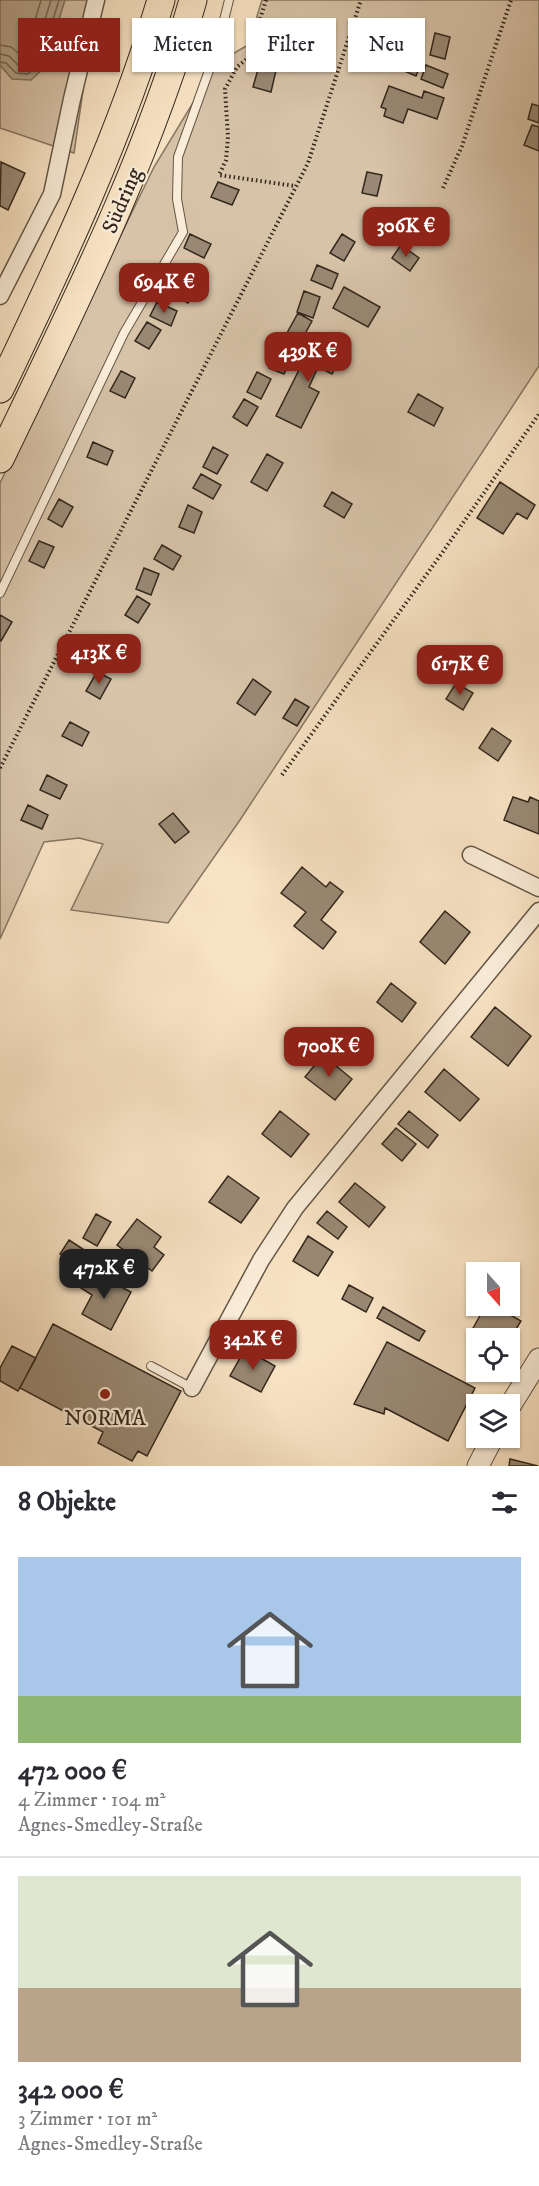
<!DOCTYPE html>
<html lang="de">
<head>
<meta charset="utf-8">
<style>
	body { margin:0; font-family:"IM FELL DW Pica",serif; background:#f7f7f7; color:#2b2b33; height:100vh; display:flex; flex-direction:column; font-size:22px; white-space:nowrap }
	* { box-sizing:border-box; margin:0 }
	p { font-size:20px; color:#7c7c81 }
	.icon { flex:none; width:33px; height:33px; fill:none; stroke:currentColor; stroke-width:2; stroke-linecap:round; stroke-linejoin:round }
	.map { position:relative; height:1466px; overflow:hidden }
	.side { display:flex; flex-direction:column; background:#fff; flex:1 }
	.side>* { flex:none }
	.top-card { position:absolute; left:18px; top:18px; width:504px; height:54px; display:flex; gap:12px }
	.needle { width:39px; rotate:159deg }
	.fabs { position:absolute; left:466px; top:1262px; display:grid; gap:12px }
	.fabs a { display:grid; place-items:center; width:54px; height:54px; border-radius:0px; background:#fff; box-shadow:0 2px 4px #0004; font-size:30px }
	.price { position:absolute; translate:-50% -51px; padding:0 14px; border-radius:12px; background:#8f2418; color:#fff; font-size:20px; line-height:39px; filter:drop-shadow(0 2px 3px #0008) }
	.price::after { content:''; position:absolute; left:50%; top:36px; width:18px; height:14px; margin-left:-9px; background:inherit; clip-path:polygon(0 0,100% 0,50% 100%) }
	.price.current { background:#222; color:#fff }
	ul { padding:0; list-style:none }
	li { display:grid; align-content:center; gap:12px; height:318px; padding:0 18px }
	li+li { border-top:2px solid #e1e1e2 }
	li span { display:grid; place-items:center; height:186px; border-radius:0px; color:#555 }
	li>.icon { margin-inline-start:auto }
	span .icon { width:108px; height:108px; fill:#fffc; stroke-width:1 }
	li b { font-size:26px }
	h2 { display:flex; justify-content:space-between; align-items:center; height:72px; padding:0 18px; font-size:26px }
	.chip { padding:0 21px; border-radius:0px; background:#fff; box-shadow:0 2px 4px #0004; font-size:21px; line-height:54px }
	.chip.current { background:#8f2418; color:#fff }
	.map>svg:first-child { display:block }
</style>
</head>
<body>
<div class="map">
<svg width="539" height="1466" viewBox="0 0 539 1466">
	<rect width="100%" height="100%" fill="#f8e3c4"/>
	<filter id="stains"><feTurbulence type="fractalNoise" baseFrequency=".00333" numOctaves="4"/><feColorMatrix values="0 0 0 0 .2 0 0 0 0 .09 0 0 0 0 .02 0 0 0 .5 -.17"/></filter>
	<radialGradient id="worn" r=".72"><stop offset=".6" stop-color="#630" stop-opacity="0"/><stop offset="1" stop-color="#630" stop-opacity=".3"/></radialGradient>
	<!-- green -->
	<path fill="#d7c3a8" stroke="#857662" stroke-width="1.5" d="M 0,0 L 96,0 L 74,153 L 0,128 Z
		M 262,0 L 539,0 L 539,366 L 240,820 L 168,923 L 71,910 L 103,844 L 79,838 L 44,842 L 0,939 L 0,483 L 154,167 L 217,63 L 248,45 Z"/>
	<!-- water -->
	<path fill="#b5a38b" stroke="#81725f" stroke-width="1.5" d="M 0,0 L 65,0 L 44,68 L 31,80 L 12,79 L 0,65 Z"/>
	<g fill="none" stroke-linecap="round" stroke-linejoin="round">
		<!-- shore -->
		<path stroke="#746654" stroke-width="1.5" d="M 0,45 L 11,47 L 21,55 L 25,54 L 41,0
			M 0,54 L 9,56 L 19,66 L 26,66 L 32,61 L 51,0
			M 0,62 L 6,63 L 16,73 L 28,74 L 39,64 L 59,0"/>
	</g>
	<!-- building -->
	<path fill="#998974" stroke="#33281d" stroke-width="1.5" d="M 270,30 L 292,36 L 288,52 L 266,46 Z
		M 435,33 L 450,37 L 445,59 L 430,55 Z
		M 402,52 L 422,61 L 416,76 L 395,67 Z
		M 260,62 L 277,66 L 271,92 L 253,87 Z
		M 426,65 L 448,74 L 443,88 L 421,79 Z
		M 389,86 L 422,98 L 424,91 L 444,98 L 437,119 L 408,109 L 403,123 L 384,116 L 386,109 L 381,107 Z
		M 532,104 L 539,106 L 539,123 L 528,119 Z
		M 532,125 L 539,127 L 539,151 L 524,145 Z
		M 1,162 L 25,173 L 8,210 L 0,206 Z
		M 367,172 L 382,175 L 377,196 L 362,193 Z
		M 218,182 L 239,190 L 232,205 L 211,197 Z
		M 190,234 L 211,244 L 204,258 L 184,248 Z
		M 342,234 L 355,242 L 344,261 L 330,253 Z
		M 401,245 L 419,258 L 410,271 L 392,258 Z
		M 317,265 L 338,274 L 332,289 L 311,280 Z
		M 176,278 L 196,290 L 188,303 L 168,292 Z
		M 344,287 L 380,307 L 368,327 L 333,308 Z
		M 304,291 L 320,297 L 313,318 L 297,312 Z
		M 157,302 L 177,311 L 171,326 L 150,316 Z
		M 298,313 L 312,321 L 301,341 L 287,333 Z
		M 147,322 L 161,330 L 149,349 L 135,341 Z
		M 315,338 L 343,352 L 332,374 L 318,367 L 309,387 L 319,392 L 301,428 L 276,416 Z
		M 278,347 L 293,353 L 284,374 L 269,368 Z
		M 121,371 L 135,378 L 125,398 L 110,391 Z
		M 257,372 L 271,379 L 261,399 L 247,392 Z
		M 418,394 L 443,408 L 434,426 L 408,412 Z
		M 244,399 L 258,407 L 247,426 L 233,417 Z
		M 93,442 L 113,451 L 107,465 L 87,457 Z
		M 213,447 L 228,455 L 217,474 L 203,467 Z
		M 267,454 L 283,463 L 267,491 L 251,482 Z
		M 201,474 L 221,485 L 213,499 L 193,488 Z
		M 500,482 L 535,505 L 527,519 L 517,513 L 503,534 L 477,518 Z
		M 332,492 L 352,504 L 344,518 L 324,506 Z
		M 59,499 L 73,507 L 62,527 L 48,519 Z
		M 188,505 L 202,512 L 194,533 L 179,527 Z
		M 39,541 L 54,547 L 44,568 L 29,561 Z
		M 162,545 L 181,556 L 173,570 L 154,559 Z
		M 144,568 L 159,574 L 151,595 L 136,589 Z
		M 137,596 L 150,604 L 138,623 L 125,615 Z
		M 0,615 L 12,622 L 1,641 L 0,640 Z
		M 97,672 L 111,679 L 100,699 L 86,691 Z
		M 253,679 L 271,692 L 255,715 L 237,703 Z
		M 456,683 L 473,693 L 463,710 L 446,699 Z
		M 295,699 L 309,707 L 297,726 L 283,718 Z
		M 70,722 L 89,732 L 82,746 L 62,736 Z
		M 492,728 L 511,741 L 498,761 L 479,748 Z
		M 47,775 L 67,785 L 60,799 L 40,790 Z
		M 513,797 L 528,802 L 530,797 L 539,801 L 539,834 L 504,820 Z
		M 28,805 L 48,815 L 42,829 L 21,820 Z
		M 173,813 L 189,832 L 175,843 L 159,824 Z
		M 302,867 L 326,887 L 330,882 L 343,892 L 321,920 L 336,932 L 323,949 L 294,926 L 306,912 L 281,893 Z
		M 445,911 L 470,932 L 445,964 L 420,942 Z
		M 391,983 L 416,1003 L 402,1022 L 377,1002 Z
		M 495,1007 L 531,1036 L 508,1066 L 471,1037 Z
		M 323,1055 L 352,1079 L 335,1100 L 305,1077 Z
		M 444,1069 L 479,1099 L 460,1121 L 425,1092 Z
		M 280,1111 L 309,1134 L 291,1157 L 262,1134 Z
		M 409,1111 L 438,1135 L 428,1148 L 398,1124 Z
		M 396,1128 L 416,1144 L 402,1161 L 382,1144 Z
		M 228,1176 L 259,1198 L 241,1223 L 209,1202 Z
		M 355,1183 L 385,1207 L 369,1227 L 339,1202 Z
		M 327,1211 L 347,1227 L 338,1239 L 317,1223 Z
		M 96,1214 L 111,1222 L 97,1246 L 83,1238 Z
		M 137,1219 L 161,1237 L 154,1247 L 164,1255 L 152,1271 L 117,1245 Z
		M 308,1236 L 333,1252 L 318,1276 L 293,1261 Z
		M 69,1240 L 92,1255 L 83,1268 L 60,1254 Z
		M 91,1271 L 131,1292 L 111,1330 L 82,1314 L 92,1295 L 81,1288 Z
		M 349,1285 L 373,1298 L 366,1312 L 342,1299 Z
		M 486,1305 L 493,1305 L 521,1321 L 510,1339 L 477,1338 L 477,1344 L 467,1339 Z
		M 383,1307 L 425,1331 L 419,1341 L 377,1318 Z
		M 53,1324 L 181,1391 L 147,1456 L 138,1451 L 132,1461 L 98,1443 L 103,1432 L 20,1388 Z
		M 387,1342 L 475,1388 L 448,1441 L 385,1408 L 384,1414 L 354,1404 Z
		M 12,1346 L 36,1358 L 18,1391 L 0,1381 L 0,1368 Z
		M 245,1349 L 275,1366 L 261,1392 L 230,1376 Z
		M 510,1459 L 538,1466 L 509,1466 Z"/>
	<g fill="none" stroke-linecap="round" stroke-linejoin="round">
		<!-- service casing -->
		<g stroke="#645747" stroke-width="10">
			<path id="service" d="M 0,593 L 124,333 L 183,232 L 177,199 L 178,157 L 217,48 L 229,0
				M 151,1366 L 192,1388"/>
		</g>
		<!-- minor casing -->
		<g stroke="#645747" stroke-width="19">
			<path id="minor" d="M 0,296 L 52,194 L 72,99 L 96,0
				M 471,855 L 539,888
				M 192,1388 L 261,1260 L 295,1208 L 539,911"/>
		</g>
		<!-- tertiary casing -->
		<g stroke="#645747" stroke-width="23">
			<path id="tertiary" d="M 510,1406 L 539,1359
				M 478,1466 L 493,1437"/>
		</g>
		<!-- primary casing -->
		<g stroke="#33281d" stroke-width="29">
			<path id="primary" d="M 0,389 C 61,262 121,135 161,0
				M 0,459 C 72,309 148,160 193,0"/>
		</g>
		<!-- path -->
		<path stroke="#33281d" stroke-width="4" stroke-dasharray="1.5 3" stroke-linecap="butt" d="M 266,0 L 248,58 L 237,67 L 225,89 L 228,137 L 226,160 L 219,175 L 295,186
			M 443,188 L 462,146 L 511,0
			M 0,768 L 308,163 L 361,0
			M 282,775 L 442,553 L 539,414"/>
		<!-- service -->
		<use href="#service" stroke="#faedd9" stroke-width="8"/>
		<!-- minor -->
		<use href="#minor" stroke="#faedd9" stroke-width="16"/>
		<!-- tertiary -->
		<use href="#tertiary" stroke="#faedd9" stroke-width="21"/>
		<!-- primary -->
		<use href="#primary" stroke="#f8e3c4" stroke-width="27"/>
	</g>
	<!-- markers -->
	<circle fill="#8f2418" stroke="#faedd9" stroke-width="2" cx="105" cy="1394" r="6"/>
	<g text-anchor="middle" stroke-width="4.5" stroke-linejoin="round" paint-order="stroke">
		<!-- street labels -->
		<g font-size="22" fill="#33281d" stroke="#faedd9">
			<text transform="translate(121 200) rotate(-67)" y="8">Südring</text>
		</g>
		<!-- poi labels -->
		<g font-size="22" fill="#33281d" stroke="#faedd9">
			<text x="105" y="1425">NORMA</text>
		</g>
	</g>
	<rect width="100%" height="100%" filter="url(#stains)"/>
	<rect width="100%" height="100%" fill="url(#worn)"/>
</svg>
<div class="fabs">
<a><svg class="needle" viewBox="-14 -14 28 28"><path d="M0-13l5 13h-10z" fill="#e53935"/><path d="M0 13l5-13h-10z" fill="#7c7c81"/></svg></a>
<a><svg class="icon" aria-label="locate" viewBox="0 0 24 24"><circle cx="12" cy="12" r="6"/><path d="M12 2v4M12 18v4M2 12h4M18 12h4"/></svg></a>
<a><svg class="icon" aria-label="layers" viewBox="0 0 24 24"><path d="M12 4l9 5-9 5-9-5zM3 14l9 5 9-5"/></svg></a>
</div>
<b class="price" style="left:406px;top:258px">306K €</b>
<b class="price" style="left:164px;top:314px">694K €</b>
<b class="price" style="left:308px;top:383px">439K €</b>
<b class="price" style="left:99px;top:685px">413K €</b>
<b class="price" style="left:460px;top:696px">617K €</b>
<b class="price" style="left:329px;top:1078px">700K €</b>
<b class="price current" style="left:104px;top:1300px">472K €</b>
<b class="price" style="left:253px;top:1371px">342K €</b>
<div class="top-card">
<a class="chip current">Kaufen</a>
<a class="chip">Mieten</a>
<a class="chip">Filter</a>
<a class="chip">Neu</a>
</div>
</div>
<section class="side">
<h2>8 Objekte<svg class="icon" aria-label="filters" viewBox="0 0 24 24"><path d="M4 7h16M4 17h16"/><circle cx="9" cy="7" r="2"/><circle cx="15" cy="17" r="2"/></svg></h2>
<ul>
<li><span style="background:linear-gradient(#a9c7e8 75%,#8fb573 0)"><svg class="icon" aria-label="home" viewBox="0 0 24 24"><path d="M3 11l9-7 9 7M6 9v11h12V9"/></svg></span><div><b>472 000 €</b><p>4 Zimmer · 104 m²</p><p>Agnes-Smedley-Straße</p></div></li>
<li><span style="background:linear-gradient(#dfe7d0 60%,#b9a48a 0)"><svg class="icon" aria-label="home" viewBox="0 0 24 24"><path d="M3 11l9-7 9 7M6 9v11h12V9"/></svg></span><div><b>342 000 €</b><p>3 Zimmer · 101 m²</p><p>Agnes-Smedley-Straße</p></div></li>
</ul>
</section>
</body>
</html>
